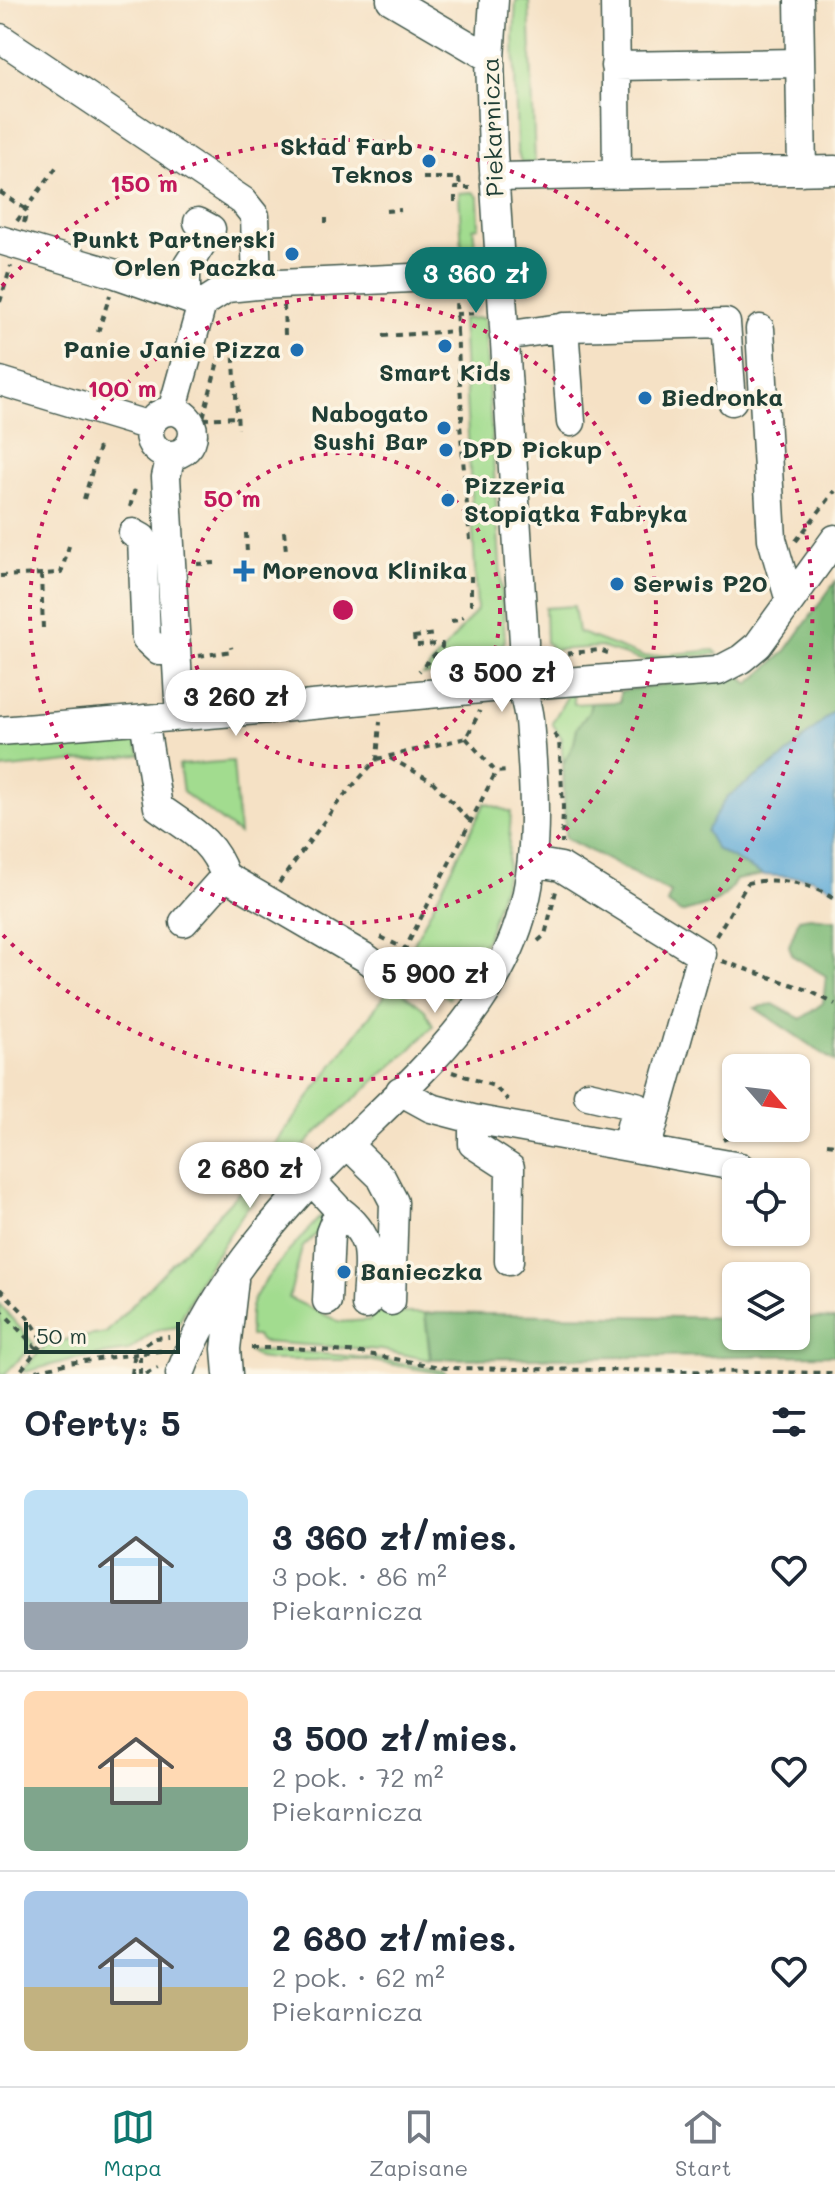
<!DOCTYPE html>
<html lang="pl">
<head>
<meta charset="utf-8">
<style>
	body { margin:0; font-family:Mali,sans-serif; background:#f2f2f3; color:#1f2937; height:100vh; display:flex; flex-direction:column; font-size:30px; white-space:nowrap }
	* { box-sizing:border-box; margin:0 }
	p { font-size:26px; color:#747a83 }
	.icon { flex:none; width:44px; height:44px; fill:none; stroke:currentColor; stroke-width:2; stroke-linecap:round; stroke-linejoin:round }
	.map { position:relative; height:1374px; overflow:hidden }
	.drawer { display:flex; flex-direction:column; background:#fff; flex:1 }
	.drawer>* { flex:none }
	.needle { width:52px; rotate:118deg }
	.tools { position:absolute; left:722px; top:1054px; display:grid; gap:16px }
	.tools a { display:grid; place-items:center; width:88px; height:88px; border-radius:12px; background:#fff; box-shadow:0 2px 6px #0004; font-size:40px }
	.scale { position:absolute; left:24px; bottom:20px; width:156px; box-sizing:border-box; padding-left:8px; border:4px solid #1f3d34; border-top:0; font-size:22px; line-height:28px; white-space:nowrap; color:#1f3d34; -webkit-text-stroke:6px #fcf5e5; paint-order:stroke }
	.price { position:absolute; translate:-50% -68px; padding:0 18px; border-radius:28px; background:#fff; color:#222; font-size:26px; line-height:52px; filter:drop-shadow(0 2px 4px #0008) }
	.price::after { content:''; position:absolute; left:50%; top:48px; width:24px; height:18px; margin-left:-12px; background:inherit; clip-path:polygon(0 0,100% 0,50% 100%) }
	.price.on { background:#0f766e; color:#fff }
	ul { padding:0; list-style:none }
	li { display:flex; align-items:center; gap:24px; height:200px; padding:0 24px }
	li+li { border-top:2px solid #e0e1e3 }
	li span { display:grid; place-items:center; flex:none; width:224px; height:160px; border-radius:12px; color:#555 }
	li>.icon { margin-inline-start:auto }
	span .icon { width:96px; height:96px; fill:#fffc; stroke-width:1 }
	li b { font-size:34px }
	h2 { display:flex; justify-content:space-between; align-items:center; height:96px; padding:0 24px; font-size:34px }
	.menu { display:flex; justify-content:space-around; align-items:center; height:112px; border-top:2px solid #e0e1e3; background:#fff; font-size:22px; color:#747a83 }
	.menu a { display:grid; justify-items:center; gap:4px }
	.menu .on { color:#0f766e }
	.map>svg:first-child { display:block }
</style>
</head>
<body>
<div class="map">
<svg width="835" height="1374" viewBox="0 0 835 1374">
	<rect width="100%" height="100%" fill="#fcf5e5"/>
	<filter id="ink" filterUnits="userSpaceOnUse"><feTurbulence type="fractalNoise" baseFrequency=".0125" numOctaves="2"/><feDisplacementMap in="SourceGraphic" scale="16" xChannelSelector="R" yChannelSelector="G"/><feConvolveMatrix kernelMatrix="1 2 1 2 8 2 1 2 1" color-interpolation-filters="sRGB"/></filter>
	<filter id="wash" filterUnits="userSpaceOnUse"><feTurbulence type="fractalNoise" baseFrequency=".006" numOctaves="4" result="noise"/><feDisplacementMap in="SourceGraphic" scale="32" xChannelSelector="R" yChannelSelector="G"/><feGaussianBlur stdDeviation="1.8" result="paint"/><feColorMatrix in="noise" values="0 0 0 0 0 0 0 0 0 0 0 0 0 0 0 0 0 1.4 0 .05"/><feComposite in="paint" operator="in"/></filter>
	<g filter="url(#wash)">
		<rect width="100%" height="100%" fill="#f5e1c5"/>
		<!-- green -->
		<path fill="#a2dc8f" stroke="#608c62" stroke-width="2" d="M 516,0 L 529,0 L 535,164 L 521,162 L 517,149 L 514,37 Z
			M 473,192 L 478,197 L 479,227 L 473,228 L 475,245 L 481,246 L 478,251 L 462,252 L 459,193 Z
			M 484,318 L 505,640 L 503,644 L 472,670 L 423,675 L 477,610 L 462,319 Z
			M 574,606 L 578,632 L 644,657 L 714,650 L 718,654 L 644,661 L 601,647 L 553,650 L 546,642 L 545,608 Z
			M 568,695 L 573,695 L 574,704 L 591,703 L 589,712 L 577,728 L 574,744 L 563,764 L 561,737 L 552,723 Z
			M 122,733 L 135,740 L 141,755 L 0,769 L 0,743 Z
			M 233,761 L 239,834 L 183,792 L 179,765 Z
			M 485,803 L 511,812 L 507,873 L 487,938 L 449,998 L 402,967 Z
			M 393,984 L 425,1010 L 433,1026 L 409,1051 L 317,1132 L 246,1209 L 200,1279 L 177,1327 L 156,1330 L 128,1351 L 74,1359 L 25,1372 L 23,1370 L 46,1345 L 53,1342 L 106,1333 L 241,1190 Z
			M 327,1209 L 325,1225 L 302,1248 L 289,1298 L 340,1322 L 370,1320 L 370,1313 L 425,1313 L 430,1360 L 382,1350 L 262,1342 L 256,1336 L 250,1336 C 250,1325 248,1314 252,1304 C 263,1276 306,1233 327,1209 Z
			M 0,1305 L 34,1344 L 5,1374 L 0,1374 Z
			M 291,1351 L 379,1359 L 445,1371 L 445,1374 L 366,1360 L 271,1360 L 258,1358 L 249,1352 Z"/>
		<!-- forest -->
		<path fill="#81bc7a" stroke="#507c57" stroke-width="2" d="M 835,582 L 835,710 L 783,758 L 727,797 L 716,849 L 763,875 L 736,880 C 723,905 706,905 681,913 L 667,903 L 671,893 L 565,838 L 563,764 L 574,744 L 577,728 L 589,712 L 591,703 L 620,702 L 620,691 L 738,674 L 749,684 L 785,652 Z
			M 810,917 L 835,920 L 835,1062 L 755,1008 L 773,1004 L 801,1019 L 823,1003 L 826,976 L 793,956 L 789,946 L 799,919 Z
			M 425,1313 L 736,1318 L 736,1336 L 796,1336 L 796,1318 L 835,1319 L 835,1355 L 431,1359 Z"/>
		<!-- water -->
		<path fill="#5faad7" stroke="#3f7486" stroke-width="2" d="M 835,710 L 835,889 L 811,878 L 763,875 L 716,849 L 706,831 L 727,797 L 783,758 Z"/>
	</g>
	<g filter="url(#ink)">
		<g fill="none" stroke-linecap="round" stroke-linejoin="round">
			<!-- minor casing -->
			<g stroke="#3f564a" stroke-width="31">
				<path id="minor" d="M 391,0 L 490,58
					M 615,0 L 617,174
					M 799,0 L 802,171
					M 0,38 L 243,201 L 255,216 L 257,285 L 500,274
					M 615,66 L 800,63
					M 494,177 L 835,170
					M 0,240 L 116,274 L 202,304
					M 186,298 L 186,268 L 211,229 L 198,222
					M 564,327 L 571,422
					M 760,329 L 772,539 L 790,601
					M 504,336 L 567,327 L 726,323 L 732,401
					M 0,381 L 150,426
					M 172,411 L 202,304 L 227,288 L 257,285
					M149 433a22 22 0 1 1 44 0a22 22 0 1 1-44 0Z
					M 171,455 L 166,477 L 180,716
					M 133,533 L 142,538 L 146,639 L 159,651 L 176,650
					M 144,719 L 158,807 C 188,829 213,839 225,876 L 366,958 L 394,979
					M 0,731 L 270,709 L 523,685 L 718,671 L 741,659 L 758,645 L 835,539
					M 532,862 L 561,867 L 701,954 L 646,1150
					M 184,922 L 225,876
					M 400,1091 L 431,1108 L 473,1119 L 740,1167
					M 588,1095 L 636,1106 L 626,1146
					M 473,1119 L 473,1144 L 510,1168 L 509,1261
					M 347,1144 L 381,1177 L 394,1202 L 391,1301
					M 311,1180 L 339,1210 L 330,1233 L 327,1301
					M 339,1210 C 378,1239 367,1261 366,1305
					M 180,1374 C 207,1301 259,1236 312,1180 C 390,1096 495,1023 524,906 C 539,846 534,781 529,720 C 528,708 523,696 523,684 C 522,670 524,656 524,642 L 493,154 L 490,58 L 494,0
					M 228,1374 L 226,1349 L 234,1280"/>
			</g>
			<!-- path -->
			<path stroke="#3f564a" stroke-width="4" stroke-dasharray="6 6" stroke-linecap="butt" d="M 423,178 L 459,178 L 460,188
				M 0,192 L 27,210
				M 455,202 L 455,188 L 470,188
				M 386,211 L 401,210
				M 326,218 L 326,223
				M 17,221 L 58,165
				M 24,223 L 27,210
				M 0,302 L 11,266
				M 284,305 L 285,335
				M 456,314 L 478,313
				M 457,331 L 462,417 L 460,424 L 470,540
				M 98,332 L 110,295
				M 383,336 L 457,331 L 456,298
				M 233,345 L 238,429
				M 203,419 L 237,417
				M 193,460 L 205,443 L 207,431 L 203,418 L 222,346
				M 84,499 L 99,447
				M 130,507 L 136,485
				M 284,531 L 286,551
				M 246,533 L 247,553
				M 796,541 L 835,491
				M 197,564 L 216,563
				M 41,574 L 43,629
				M 0,576 L 61,573 L 69,546
				M 471,576 L 471,605
				M 451,621 L 460,620 L 463,616
				M 414,635 L 415,645 L 442,644 L 442,647 L 419,671
				M 414,637 L 435,634
				M 555,655 L 599,650 L 608,653
				M 199,656 L 232,651 L 231,647
				M 554,734 L 559,740 L 563,807 L 562,843
				M 466,738 L 496,772 L 509,771
				M 390,758 L 432,781 L 470,821
				M 377,759 L 466,738 L 480,711
				M 279,883 L 340,800 L 377,759 L 380,722
				M 716,936 L 748,883 C 777,877 811,882 835,900
				M 381,937 L 405,949 L 496,772
				M 538,941 L 545,935 L 556,891
				M 722,961 L 808,990 L 835,1004
				M 452,1072 L 494,1086 L 508,1100
				M 723,1140 L 735,1135 L 777,1137
				M 827,1144 L 835,1145
				M 0,1289 C 13,1303 41,1325 41,1345 L 18,1374
				M 0,1309 L 37,1349
				M 251,1348 L 292,1348 L 362,1353 L 445,1368 L 835,1373
				M 25,1374 L 68,1363 L 166,1350
				M 132,1374 L 135,1350 L 155,1338 L 169,1337
				M 140,1374 L 140,1354
				M 146,1374 L 158,1368"/>
			<!-- minor -->
			<use href="#minor" stroke="#fff" stroke-width="28"/>
		</g>
	</g>
	<!-- distance rings -->
	<g fill="none" stroke="#c2185b" stroke-width="4" stroke-dasharray="4 8">
		<circle cx="343" cy="610" r="157"/>
		<circle cx="343" cy="610" r="313"/>
		<path d="M2 286A470 470 0 1 1 2 934"/>
	</g>
	<!-- markers -->
	<g fill="#1f6fb2" stroke="#fcf5e5" stroke-width="3">
		<circle cx="429" cy="161" r="8"/>
		<circle cx="292" cy="254" r="8"/>
		<circle cx="445" cy="346" r="8"/>
		<circle cx="297" cy="350" r="8"/>
		<circle cx="645" cy="398" r="8"/>
		<circle cx="444" cy="428" r="8"/>
		<circle cx="446" cy="450" r="8"/>
		<circle cx="448" cy="500" r="8"/>
		<path d="M240 559h8v8h8v8h-8v8h-8v-8h-8v-8h8z"/>
		<circle cx="617" cy="584" r="8"/>
		<circle cx="344" cy="1272" r="8"/>
	</g>
	<g text-anchor="middle" stroke-width="7" stroke-linejoin="round" paint-order="stroke">
		<!-- street labels -->
		<g font-size="24" fill="#1f3d34" stroke="#fcf5e5">
			<text transform="translate(493 127) rotate(-92)" y="8">Piekarnicza</text>
		</g>
		<!-- poi labels -->
		<g font-size="24" font-weight="bold" fill="#1f3d34" stroke="#fcf5e5" text-anchor="start">
			<text x="413" y="155" text-anchor="end">Skład Farb<tspan x="413" dy="28">Teknos</tspan></text>
			<text x="276" y="248" text-anchor="end">Punkt Partnerski<tspan x="276" dy="28">Orlen Paczka</tspan></text>
			<text x="281" y="358" text-anchor="end">Panie Janie Pizza</text>
			<text x="445" y="381" text-anchor="middle">Smart Kids</text>
			<text x="661" y="406">Biedronka</text>
			<text x="428" y="422" text-anchor="end">Nabogato<tspan x="428" dy="28">Sushi Bar</tspan></text>
			<text x="462" y="458">DPD Pickup</text>
			<text x="464" y="494">Pizzeria<tspan x="464" dy="28">Stopiątka Fabryka</tspan></text>
			<text x="262" y="579">Morenova Klinika</text>
			<text x="633" y="592">Serwis P20</text>
			<text x="360" y="1280">Banieczka</text>
		</g>
	</g>
	<circle cx="343" cy="610" r="12" fill="#c2185b" stroke="#fcf5e5" stroke-width="4"/>
	<g font-size="24" text-anchor="middle" font-weight="bold" fill="#c2185b" stroke="#fcf5e5" stroke-width="7" stroke-linejoin="round" paint-order="stroke">
		<text x="144" y="192">150 m</text>
		<text x="122" y="397">100 m</text>
		<text x="232" y="507">50 m</text>
	</g>
</svg>
<div class="tools">
<a><svg class="needle" viewBox="-14 -14 28 28"><path d="M0-13l5 13h-10z" fill="#e53935"/><path d="M0 13l5-13h-10z" fill="#747a83"/></svg></a>
<a><svg class="icon" aria-label="locate" viewBox="0 0 24 24"><circle cx="12" cy="12" r="6"/><path d="M12 2v4M12 18v4M2 12h4M18 12h4"/></svg></a>
<a><svg class="icon" aria-label="layers" viewBox="0 0 24 24"><path d="M12 4l9 5-9 5-9-5zM3 14l9 5 9-5"/></svg></a>
</div>
<div class="scale">50 m</div>
<b class="price on" style="left:476px;top:315px">3 360 zł</b>
<b class="price" style="left:502px;top:714px">3 500 zł</b>
<b class="price" style="left:236px;top:738px">3 260 zł</b>
<b class="price" style="left:435px;top:1015px">5 900 zł</b>
<b class="price" style="left:250px;top:1210px">2 680 zł</b>
</div>
<section class="drawer">
<h2>Oferty: 5<svg class="icon" aria-label="filters" viewBox="0 0 24 24"><path d="M4 7h16M4 17h16"/><circle cx="9" cy="7" r="2"/><circle cx="15" cy="17" r="2"/></svg></h2>
<ul>
<li><span style="background:linear-gradient(#bfe0f5 70%,#9aa5b1 0)"><svg class="icon" aria-label="home" viewBox="0 0 24 24"><path d="M3 11l9-7 9 7M6 9v11h12V9"/></svg></span><div><b>3 360 zł/mies.</b><p>3 pok. · 86 m²</p><p>Piekarnicza</p></div><svg class="icon" aria-label="heart" viewBox="0 0 24 24"><path d="M12 20l-8-8c-3-5 5-10 8-4 3-6 11-1 8 4z"/></svg></li>
<li><span style="background:linear-gradient(#ffd9b3 60%,#7fa58c 0)"><svg class="icon" aria-label="home" viewBox="0 0 24 24"><path d="M3 11l9-7 9 7M6 9v11h12V9"/></svg></span><div><b>3 500 zł/mies.</b><p>2 pok. · 72 m²</p><p>Piekarnicza</p></div><svg class="icon" aria-label="heart" viewBox="0 0 24 24"><path d="M12 20l-8-8c-3-5 5-10 8-4 3-6 11-1 8 4z"/></svg></li>
<li><span style="background:linear-gradient(#a9c7e8 60%,#c2b280 0)"><svg class="icon" aria-label="home" viewBox="0 0 24 24"><path d="M3 11l9-7 9 7M6 9v11h12V9"/></svg></span><div><b>2 680 zł/mies.</b><p>2 pok. · 62 m²</p><p>Piekarnicza</p></div><svg class="icon" aria-label="heart" viewBox="0 0 24 24"><path d="M12 20l-8-8c-3-5 5-10 8-4 3-6 11-1 8 4z"/></svg></li>
</ul>
</section>
<nav class="menu">
<a class="on"><svg class="icon" aria-label="map" viewBox="0 0 24 24"><path d="M3 6l6-2 6 2 6-2v14l-6 2-6-2-6 2zM9 4v14M15 6v14"/></svg>Mapa</a>
<a><svg class="icon" aria-label="saved" viewBox="0 0 24 24"><path d="M7 4h10v16l-5-4-5 4z"/></svg>Zapisane</a>
<a><svg class="icon" aria-label="home" viewBox="0 0 24 24"><path d="M3 11l9-7 9 7M6 9v11h12V9"/></svg>Start</a>
</nav>
</body>
</html>
